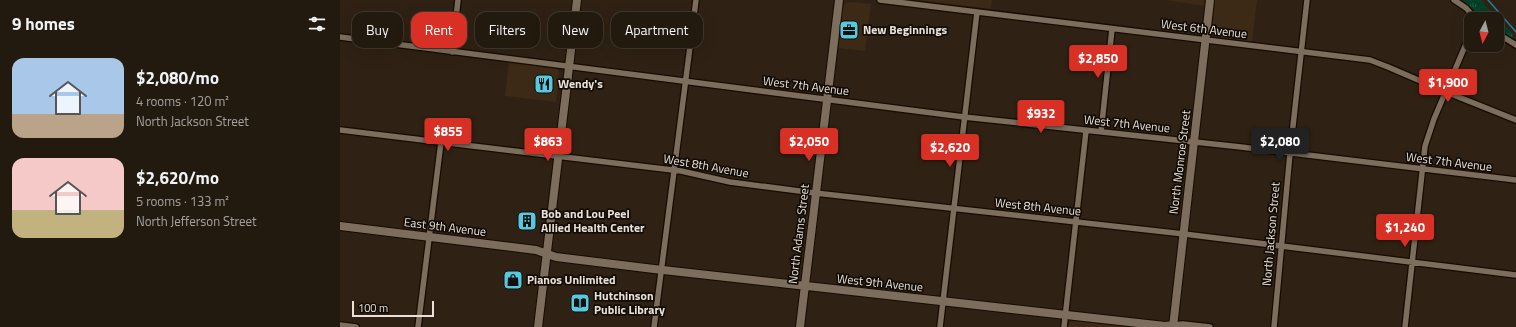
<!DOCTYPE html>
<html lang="en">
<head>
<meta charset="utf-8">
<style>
	body { margin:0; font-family:"Titillium Web",sans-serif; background:#2b2318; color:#f1f3f6; height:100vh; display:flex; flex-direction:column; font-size:15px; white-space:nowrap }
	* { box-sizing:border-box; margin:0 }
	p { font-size:13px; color:#a3a19e }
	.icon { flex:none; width:22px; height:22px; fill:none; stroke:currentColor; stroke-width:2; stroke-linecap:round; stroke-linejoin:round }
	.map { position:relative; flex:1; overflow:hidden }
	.sheet { display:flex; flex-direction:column; background:#231a0f; width:340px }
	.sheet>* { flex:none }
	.guide { position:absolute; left:12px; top:12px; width:380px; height:36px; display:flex; gap:8px }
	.needle { width:26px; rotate:187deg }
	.fabs { position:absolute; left:1124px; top:12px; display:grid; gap:8px }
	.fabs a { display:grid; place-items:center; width:40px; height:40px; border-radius:8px; background:#231a0f; box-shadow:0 4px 16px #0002,0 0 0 1px #40382f; font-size:20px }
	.scale { position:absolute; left:12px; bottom:10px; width:82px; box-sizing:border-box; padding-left:4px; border:2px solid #eae1d9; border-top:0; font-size:11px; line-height:14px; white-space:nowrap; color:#eae1d9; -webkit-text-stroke:3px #120d07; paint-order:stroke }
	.price { position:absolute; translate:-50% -34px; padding:0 9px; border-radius:4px; background:#d93025; color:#fff; font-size:13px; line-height:26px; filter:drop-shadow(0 1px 2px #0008) }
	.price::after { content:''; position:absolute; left:50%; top:24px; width:12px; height:9px; margin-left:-6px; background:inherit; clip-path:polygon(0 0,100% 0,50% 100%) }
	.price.current { background:#222; color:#fff }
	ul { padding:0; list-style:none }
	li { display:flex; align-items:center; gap:12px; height:100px; padding:0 12px }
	li span { display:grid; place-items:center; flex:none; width:112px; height:80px; border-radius:12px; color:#555 }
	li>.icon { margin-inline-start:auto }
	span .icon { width:48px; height:48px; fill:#fffc; stroke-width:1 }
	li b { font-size:17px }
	h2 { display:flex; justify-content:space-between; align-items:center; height:48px; padding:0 12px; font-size:17px }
	.pill { padding:0 14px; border-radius:12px; background:#231a0f; box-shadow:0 4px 16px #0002,0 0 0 1px #40382f; font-size:14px; line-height:36px }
	.pill.current { background:#d93025; color:#fff }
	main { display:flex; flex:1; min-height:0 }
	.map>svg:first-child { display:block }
</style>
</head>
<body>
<main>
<section class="sheet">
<h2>9 homes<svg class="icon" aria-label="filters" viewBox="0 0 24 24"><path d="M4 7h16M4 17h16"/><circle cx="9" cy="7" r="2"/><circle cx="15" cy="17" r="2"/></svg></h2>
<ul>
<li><span style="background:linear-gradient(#a9c7e8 70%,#b9a48a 0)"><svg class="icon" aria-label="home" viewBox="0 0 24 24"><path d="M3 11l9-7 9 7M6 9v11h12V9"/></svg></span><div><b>$2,080/mo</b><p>4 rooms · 120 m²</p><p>North Jackson Street</p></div></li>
<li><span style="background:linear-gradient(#f6c9c9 65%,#c2b280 0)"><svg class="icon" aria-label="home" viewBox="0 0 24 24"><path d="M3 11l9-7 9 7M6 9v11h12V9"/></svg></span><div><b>$2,620/mo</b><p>5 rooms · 133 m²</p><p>North Jefferson Street</p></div></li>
</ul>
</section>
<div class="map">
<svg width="1176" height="327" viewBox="0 0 1176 327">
	<defs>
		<pattern id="park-tufts" width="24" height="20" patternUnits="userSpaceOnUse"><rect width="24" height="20" fill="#014227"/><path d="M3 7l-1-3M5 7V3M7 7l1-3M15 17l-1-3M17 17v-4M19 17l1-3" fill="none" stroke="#265d46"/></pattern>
	</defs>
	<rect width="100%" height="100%" fill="#2f2214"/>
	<!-- built -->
	<path fill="#3c2a17" d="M 579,0 L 652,0 L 651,9 Z
		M 826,0 L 866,0 L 865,6 Z
		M 875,0 L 917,0 L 912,42 L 881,38 L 873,35 L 872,31 Z
		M 511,2 L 531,4 L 525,51 L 498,48 L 503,7 L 506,3 Z
		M 169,62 L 217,69 L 219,72 L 216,102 L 165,96 Z
		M 733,321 L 792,327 L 728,327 L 730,322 Z"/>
	<!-- park -->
	<path fill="url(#park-tufts)" d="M 1123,0 L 1141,0 C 1149,11 1171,28 1175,39 L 1157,30 L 1157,19 L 1144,19 Z"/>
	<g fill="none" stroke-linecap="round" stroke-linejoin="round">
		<!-- stream -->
		<path stroke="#277d9c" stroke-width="1.5" d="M 1148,0 L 1176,32"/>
		<!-- street casing -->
		<g stroke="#170b02" stroke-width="8">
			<path id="street" d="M 540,0 L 1030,60 L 1048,67 L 1106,92 L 1176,120
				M 1114,0 L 1126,8 L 1136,19
				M 1157,33 L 1176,45
				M 0,37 L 624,117 L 901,147 L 1176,180
				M 112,52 L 118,0
				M 0,130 L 341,171 L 390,182 L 475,193 L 844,234 L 1176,275
				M 761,132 L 772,29
				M 0,325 L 16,327
				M 833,325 L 843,324 L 870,327
				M 78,327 L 101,142
				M 314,327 L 356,0
				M 600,327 L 637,12
				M 724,327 L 746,131
				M 934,327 L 950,153 L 967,0
				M 1065,327 L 1085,146 L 1094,119 L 1131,32"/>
		</g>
		<!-- secondary casing -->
		<g stroke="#170b02" stroke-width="10">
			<path id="secondary" d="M 0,226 L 196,250 L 216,257 L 314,269 L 825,326 L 833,325
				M 198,327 L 237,0
				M 460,327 L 499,0
				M 833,327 L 870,0"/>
		</g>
		<!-- street -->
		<use href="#street" stroke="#7c6d5d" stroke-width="5.5"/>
		<!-- secondary -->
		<use href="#secondary" stroke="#7c6d5d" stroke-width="8"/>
	</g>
	<!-- icons -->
	<defs>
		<g id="office-square" transform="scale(1)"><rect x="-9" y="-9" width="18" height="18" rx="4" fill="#55cadf" stroke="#120d07"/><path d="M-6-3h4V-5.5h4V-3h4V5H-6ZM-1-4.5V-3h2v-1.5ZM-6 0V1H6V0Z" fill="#111"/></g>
		<g id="restaurant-square" transform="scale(1)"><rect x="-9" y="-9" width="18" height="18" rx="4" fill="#55cadf" stroke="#120d07"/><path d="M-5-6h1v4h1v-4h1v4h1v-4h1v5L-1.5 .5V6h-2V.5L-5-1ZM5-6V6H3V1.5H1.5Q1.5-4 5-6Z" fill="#111"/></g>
		<g id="building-square" transform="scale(1)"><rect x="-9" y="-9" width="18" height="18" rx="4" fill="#55cadf" stroke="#120d07"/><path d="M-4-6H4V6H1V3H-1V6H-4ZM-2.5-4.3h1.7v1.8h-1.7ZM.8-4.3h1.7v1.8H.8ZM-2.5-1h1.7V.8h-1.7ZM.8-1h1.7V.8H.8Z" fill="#111"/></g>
		<g id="shop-square" transform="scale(1)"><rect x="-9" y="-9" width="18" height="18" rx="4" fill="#55cadf" stroke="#120d07"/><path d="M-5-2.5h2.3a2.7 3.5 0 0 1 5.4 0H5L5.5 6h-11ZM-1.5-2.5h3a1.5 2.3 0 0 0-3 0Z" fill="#111"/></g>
		<g id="library-square" transform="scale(1)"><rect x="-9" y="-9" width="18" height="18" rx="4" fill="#55cadf" stroke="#120d07"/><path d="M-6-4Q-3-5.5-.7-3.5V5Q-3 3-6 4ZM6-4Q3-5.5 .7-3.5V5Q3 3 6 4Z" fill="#111"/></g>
	</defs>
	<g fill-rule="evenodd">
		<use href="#office-square" x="509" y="30"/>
		<use href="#restaurant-square" x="204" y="84"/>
		<use href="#building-square" x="187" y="221"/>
		<use href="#shop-square" x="173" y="280"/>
		<use href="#library-square" x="240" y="303"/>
	</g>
	<g text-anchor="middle" stroke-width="3.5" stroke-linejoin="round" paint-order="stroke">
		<!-- street labels -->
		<g font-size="12" fill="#eae1d9" stroke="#120d07">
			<text transform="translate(864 29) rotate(7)" y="4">West 6th Avenue</text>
			<text transform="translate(466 86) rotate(7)" y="4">West 7th Avenue</text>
			<text transform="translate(787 124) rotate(6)" y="4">West 7th Avenue</text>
			<text transform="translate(840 162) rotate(-83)" y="4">North Monroe Street</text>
			<text transform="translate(1109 162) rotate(7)" y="4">West 7th Avenue</text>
			<text transform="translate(366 166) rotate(10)" y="4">West 8th Avenue</text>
			<text transform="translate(698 207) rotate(6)" y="4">West 8th Avenue</text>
			<text transform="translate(105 227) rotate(7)" y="4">East 9th Avenue</text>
			<text transform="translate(459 234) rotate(-83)" y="4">North Adams Street</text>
			<text transform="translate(931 234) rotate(-85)" y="4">North Jackson Street</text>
			<text transform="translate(540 283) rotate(6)" y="4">West 9th Avenue</text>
		</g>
		<!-- poi labels -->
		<g font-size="12" font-weight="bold" fill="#eae1d9" stroke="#120d07" text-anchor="start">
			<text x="523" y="34">New Beginnings</text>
			<text x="218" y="88">Wendy's</text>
			<text x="201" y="218">Bob and Lou Peel<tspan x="201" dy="14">Allied Health Center</tspan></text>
			<text x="187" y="284">Pianos Unlimited</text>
			<text x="254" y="300">Hutchinson<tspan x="254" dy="14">Public Library</tspan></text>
		</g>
	</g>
</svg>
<div class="fabs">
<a><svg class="needle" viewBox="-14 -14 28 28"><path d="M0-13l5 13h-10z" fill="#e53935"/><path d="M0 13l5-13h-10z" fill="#a3a19e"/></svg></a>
</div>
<div class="scale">100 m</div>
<b class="price" style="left:758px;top:79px">$2,850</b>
<b class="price" style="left:1108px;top:103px">$1,900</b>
<b class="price" style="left:701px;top:134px">$932</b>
<b class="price" style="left:108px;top:152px">$855</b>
<b class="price" style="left:208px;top:162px">$863</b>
<b class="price" style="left:469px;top:162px">$2,050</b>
<b class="price current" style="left:940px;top:162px">$2,080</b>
<b class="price" style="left:610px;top:168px">$2,620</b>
<b class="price" style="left:1065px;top:248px">$1,240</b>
<div class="guide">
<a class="pill">Buy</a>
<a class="pill current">Rent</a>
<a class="pill">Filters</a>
<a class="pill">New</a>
<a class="pill">Apartment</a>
</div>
</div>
</main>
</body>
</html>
